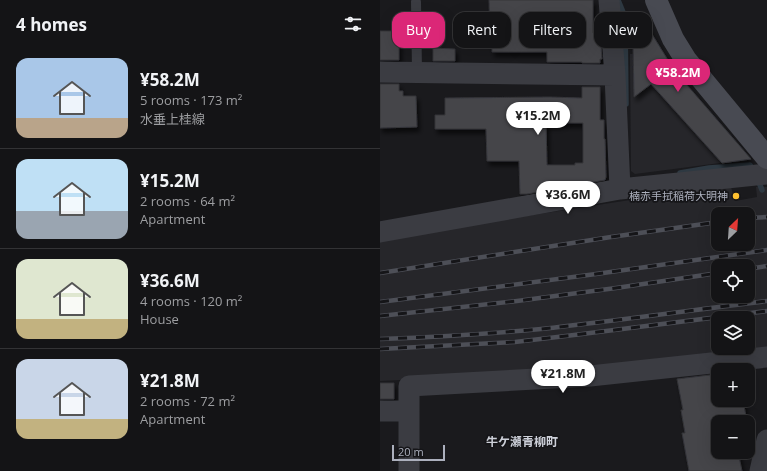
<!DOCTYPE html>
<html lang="en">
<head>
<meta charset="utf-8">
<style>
	body { margin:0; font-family:"Open Sans","Noto Sans JP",sans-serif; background:#212123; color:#f1f3f6; height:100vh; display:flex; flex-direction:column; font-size:15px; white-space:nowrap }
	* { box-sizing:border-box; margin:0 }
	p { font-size:13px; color:#9d9ea1 }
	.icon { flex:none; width:22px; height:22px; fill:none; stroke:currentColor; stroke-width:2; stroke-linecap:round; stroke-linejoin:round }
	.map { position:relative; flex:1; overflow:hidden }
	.sheet { display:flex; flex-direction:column; background:#141416; width:380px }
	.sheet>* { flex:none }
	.hud { position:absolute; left:12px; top:12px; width:315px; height:36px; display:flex; gap:8px }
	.needle { width:26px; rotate:25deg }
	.controls { position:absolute; left:331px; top:207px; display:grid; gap:8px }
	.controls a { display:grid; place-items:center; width:44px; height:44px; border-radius:8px; background:#141416; box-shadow:0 4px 16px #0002,0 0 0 1px #333335; font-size:20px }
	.scale { position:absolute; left:12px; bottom:10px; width:53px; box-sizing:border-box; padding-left:4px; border:2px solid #acb0bd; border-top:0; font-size:11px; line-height:14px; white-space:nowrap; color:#acb0bd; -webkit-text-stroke:3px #151518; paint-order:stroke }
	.price { position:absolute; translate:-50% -34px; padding:0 9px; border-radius:14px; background:#fff; color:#222; font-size:13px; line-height:26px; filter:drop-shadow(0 1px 2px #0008) }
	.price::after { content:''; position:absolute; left:50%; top:24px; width:12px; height:9px; margin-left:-6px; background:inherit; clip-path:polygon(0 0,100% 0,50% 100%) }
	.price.active { background:#db2777; color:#fff }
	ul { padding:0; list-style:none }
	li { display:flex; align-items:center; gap:12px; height:100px; padding:0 16px }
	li+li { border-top:1px solid #333335 }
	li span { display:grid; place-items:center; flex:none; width:112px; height:80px; border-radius:12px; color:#555 }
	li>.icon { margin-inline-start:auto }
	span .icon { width:48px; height:48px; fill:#fffc; stroke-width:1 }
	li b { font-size:17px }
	h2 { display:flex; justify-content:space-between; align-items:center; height:48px; padding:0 16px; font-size:17px }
	.pill { padding:0 14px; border-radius:12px; background:#141416; box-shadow:0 4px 16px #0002,0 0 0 1px #333335; font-size:14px; line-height:36px }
	.pill.active { background:#db2777; color:#fff }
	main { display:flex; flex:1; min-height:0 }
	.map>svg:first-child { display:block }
</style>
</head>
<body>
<main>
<section class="sheet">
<h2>4 homes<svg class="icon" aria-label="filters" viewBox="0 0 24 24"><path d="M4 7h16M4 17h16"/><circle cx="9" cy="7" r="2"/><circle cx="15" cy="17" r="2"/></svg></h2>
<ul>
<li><span style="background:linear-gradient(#a9c7e8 75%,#b9a48a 0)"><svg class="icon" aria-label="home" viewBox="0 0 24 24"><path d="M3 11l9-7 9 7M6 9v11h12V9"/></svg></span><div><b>¥58.2M</b><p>5 rooms · 173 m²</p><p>水垂上桂線</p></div></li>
<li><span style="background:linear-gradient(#bfe0f5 65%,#9aa5b1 0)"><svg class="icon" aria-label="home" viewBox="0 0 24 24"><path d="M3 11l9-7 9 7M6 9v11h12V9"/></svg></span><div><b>¥15.2M</b><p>2 rooms · 64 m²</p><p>Apartment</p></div></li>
<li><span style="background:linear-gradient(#dfe7d0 75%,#c2b280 0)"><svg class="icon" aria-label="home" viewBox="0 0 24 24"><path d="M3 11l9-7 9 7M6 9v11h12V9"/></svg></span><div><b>¥36.6M</b><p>4 rooms · 120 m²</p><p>House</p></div></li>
<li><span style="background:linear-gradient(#c9d6e8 75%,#c2b280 0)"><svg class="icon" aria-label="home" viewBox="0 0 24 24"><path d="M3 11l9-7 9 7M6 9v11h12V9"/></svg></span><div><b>¥21.8M</b><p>2 rooms · 72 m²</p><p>Apartment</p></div></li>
</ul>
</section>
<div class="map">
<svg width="387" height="471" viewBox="0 0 387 471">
	<defs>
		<filter id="shadow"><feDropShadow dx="2.5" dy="4.5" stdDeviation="2" flood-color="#0009"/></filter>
	</defs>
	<rect width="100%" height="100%" fill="#1a1a1d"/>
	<!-- built -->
	<path fill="#26262a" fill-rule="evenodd" d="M 250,54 L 283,54 L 289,65 L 372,160 L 363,160 L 255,174 L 251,171 Z
		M 351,187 L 355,201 L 377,197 L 376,187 L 387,187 L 387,349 L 190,369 L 40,379 L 0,381 L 0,241 L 126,219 L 276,196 ZM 338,214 L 368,214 L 368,244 L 338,244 ZM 338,266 L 368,266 L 368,296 L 338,296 ZM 338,318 L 368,318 L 368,348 L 338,348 Z"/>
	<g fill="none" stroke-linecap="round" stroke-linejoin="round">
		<!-- stream -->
		<path stroke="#2e3942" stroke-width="5.5" d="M 238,0 L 245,17 L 246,104
			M 300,173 L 329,168 L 370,165 L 373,171
			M 378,180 L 382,190"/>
	</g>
	<!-- building -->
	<path fill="#44454a" stroke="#343439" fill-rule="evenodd" filter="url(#shadow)" d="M 109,0 L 213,0 L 213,33 L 220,33 L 222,59 L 220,59 L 220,63 L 202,63 L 202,62 L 167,62 L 167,52 L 112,52 L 112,45 L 110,45 Z
		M 251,14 L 262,15 L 267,20 L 267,26 L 294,70 L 371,159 L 342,163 L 271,84 L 254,97 L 253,44 L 250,43 Z
		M 0,31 L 19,31 L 19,60 L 0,60 Z
		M 53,48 L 75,49 L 75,61 L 53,61 Z
		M 0,84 L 19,84 L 19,91 L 23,91 L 23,96 L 36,96 L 37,127 L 0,128 Z
		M 202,87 L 220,87 L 220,120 L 224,120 L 224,139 L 225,139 L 226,177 L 225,180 L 147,194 L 140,194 L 139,161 L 107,161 L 106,129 L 55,129 L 55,115 L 65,115 L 65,98 L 170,97 L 202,98 ZM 166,123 L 203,123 L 203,163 L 195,163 L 195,165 L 167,165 Z
		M 330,375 L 332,383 L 338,382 L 338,403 L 353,400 L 363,400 L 367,422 L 338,422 L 338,452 L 358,452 L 362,471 L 309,471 L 302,433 L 305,433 L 301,410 L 303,410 L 297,379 Z
		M 0,383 L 14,383 L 14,399 L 0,399 Z"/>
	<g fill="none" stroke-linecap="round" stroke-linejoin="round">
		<!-- lane -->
		<path stroke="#3b3c42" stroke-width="10" d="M 36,2 L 37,72"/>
		<!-- street -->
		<path stroke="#3b3c42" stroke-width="21" d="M 229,0 L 235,75 L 240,189
			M 0,72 L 235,75
			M 0,232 L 240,189 L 387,174
			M 0,411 L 29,411
			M 29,471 L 29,386 L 210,376 L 387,357
			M 380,471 L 387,440"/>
		<!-- secondary -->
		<path stroke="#484a52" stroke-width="22" d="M 276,0 L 293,39 L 306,60 L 387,158"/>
		<!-- rail casing -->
		<g stroke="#4d4f57" stroke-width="4.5">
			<path id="rail" d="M 368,218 L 387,217
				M 368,269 L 387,266
				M 0,273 L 231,237 L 338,222
				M 0,302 L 216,274 L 387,250
				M 0,316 L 137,301 L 236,288 L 338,273
				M 0,339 C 54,337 107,334 161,329 C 236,321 312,310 387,301
				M 0,349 L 135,342 L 194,335 L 387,311"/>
		</g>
		<!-- rail -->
		<use href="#rail" stroke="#151518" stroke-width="3" stroke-dasharray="9" stroke-linecap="butt"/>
	</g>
	<!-- markers -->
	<circle fill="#ffc130" stroke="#151518" stroke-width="1.5" cx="356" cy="196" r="4"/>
	<g text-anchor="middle" stroke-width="3.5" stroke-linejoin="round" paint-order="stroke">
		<!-- poi labels -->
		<g font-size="11" fill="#acb0bd" stroke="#151518" text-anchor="end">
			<text x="348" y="200">楠赤手拭稲荷大明神</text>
		</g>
		<!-- neighbourhood labels -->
		<g font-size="12" font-weight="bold" fill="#cdd0d9" stroke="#151518">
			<text x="142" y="446">牛ケ瀬青柳町</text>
		</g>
	</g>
</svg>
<div class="controls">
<a><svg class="needle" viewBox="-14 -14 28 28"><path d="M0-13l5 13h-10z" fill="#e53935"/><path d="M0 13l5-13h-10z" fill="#9d9ea1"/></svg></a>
<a><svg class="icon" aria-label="locate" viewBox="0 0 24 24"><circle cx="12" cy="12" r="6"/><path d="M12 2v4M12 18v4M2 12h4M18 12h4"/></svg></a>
<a><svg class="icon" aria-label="layers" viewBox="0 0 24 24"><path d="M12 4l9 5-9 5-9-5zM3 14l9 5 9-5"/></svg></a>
<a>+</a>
<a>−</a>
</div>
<div class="scale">20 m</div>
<b class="price active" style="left:298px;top:93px">¥58.2M</b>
<b class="price" style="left:158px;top:136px">¥15.2M</b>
<b class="price" style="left:188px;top:215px">¥36.6M</b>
<b class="price" style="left:183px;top:394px">¥21.8M</b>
<div class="hud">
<a class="pill active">Buy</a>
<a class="pill">Rent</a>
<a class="pill">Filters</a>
<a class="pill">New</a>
</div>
</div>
</main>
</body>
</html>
